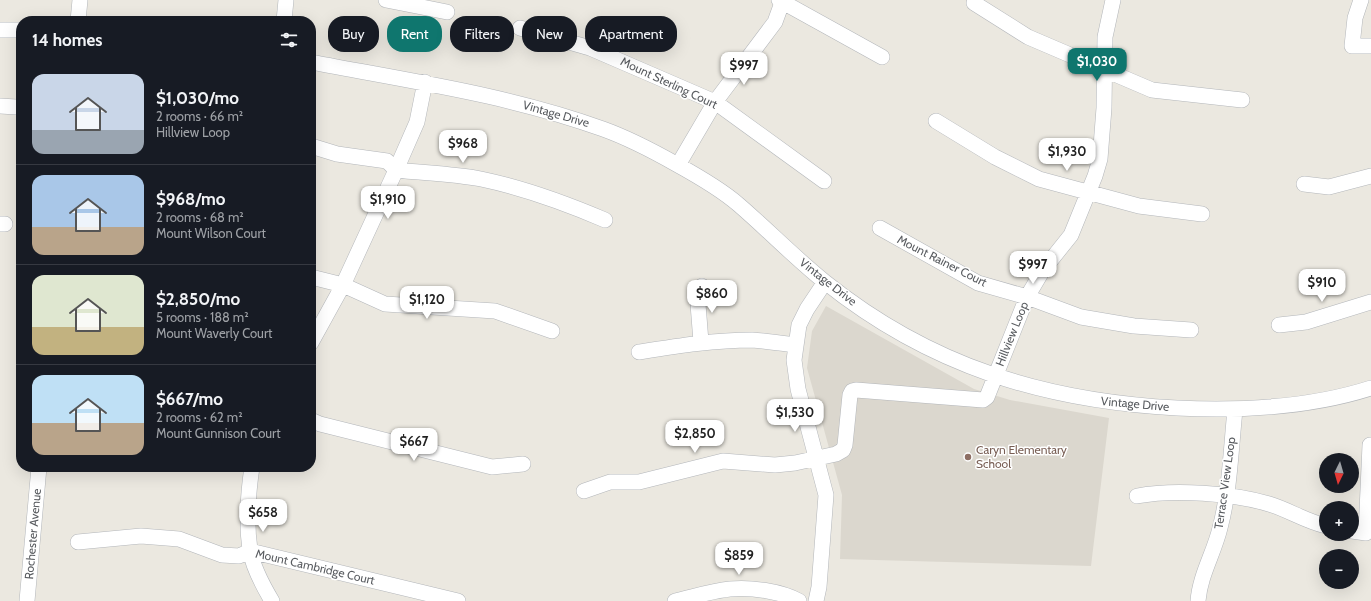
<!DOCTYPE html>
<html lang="en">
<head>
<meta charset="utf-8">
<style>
	body { margin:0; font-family:Cabin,sans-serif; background:#20242c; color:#f1f3f6; height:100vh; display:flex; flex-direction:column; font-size:15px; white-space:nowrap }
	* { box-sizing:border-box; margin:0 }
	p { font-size:13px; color:#9ea1a6 }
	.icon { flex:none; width:22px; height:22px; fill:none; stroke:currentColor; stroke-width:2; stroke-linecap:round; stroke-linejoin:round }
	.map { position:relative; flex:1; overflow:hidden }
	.sheet { position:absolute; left:16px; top:16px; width:300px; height:456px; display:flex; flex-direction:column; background:#171b24; border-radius:16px; box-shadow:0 4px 16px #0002 }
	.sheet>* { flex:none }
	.top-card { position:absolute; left:328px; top:16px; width:380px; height:36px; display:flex; gap:8px }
	.needle { width:26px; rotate:185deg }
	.tools { position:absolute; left:1319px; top:453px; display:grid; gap:8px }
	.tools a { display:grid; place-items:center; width:40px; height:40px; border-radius:50%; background:#171b24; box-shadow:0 4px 16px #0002; font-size:20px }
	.price { position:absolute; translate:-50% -34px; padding:0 9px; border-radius:8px; background:#fff; color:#222; font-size:13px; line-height:26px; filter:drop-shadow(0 1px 2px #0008) }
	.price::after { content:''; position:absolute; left:50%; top:24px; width:12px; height:9px; margin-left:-6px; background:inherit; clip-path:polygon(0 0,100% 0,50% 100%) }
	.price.on { background:#0f766e; color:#fff }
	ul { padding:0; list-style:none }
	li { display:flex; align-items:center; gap:12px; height:100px; padding:0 16px }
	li+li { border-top:1px solid #363941 }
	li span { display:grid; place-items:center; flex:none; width:112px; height:80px; border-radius:12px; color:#555 }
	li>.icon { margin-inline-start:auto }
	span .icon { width:48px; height:48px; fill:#fffc; stroke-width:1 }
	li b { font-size:17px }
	h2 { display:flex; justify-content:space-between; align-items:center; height:48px; padding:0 16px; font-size:17px }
	.tag { padding:0 14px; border-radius:16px; background:#171b24; box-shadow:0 4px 16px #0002; font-size:14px; line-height:36px }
	.tag.on { background:#0f766e; color:#fff }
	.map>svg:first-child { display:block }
</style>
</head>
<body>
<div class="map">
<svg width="1371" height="601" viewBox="0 0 1371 601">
	<rect width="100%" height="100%" fill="#ebe8e0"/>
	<!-- education -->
	<path fill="#dbd7ce" d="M 826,306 L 974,389 L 1010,400 L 1109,418 L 1091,566 L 840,559 L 842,495 L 807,368 L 812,331 Z"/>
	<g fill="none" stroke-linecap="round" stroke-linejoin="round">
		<!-- minor casing -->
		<g stroke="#b3b6ba" stroke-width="16">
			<path id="minor" d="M 386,0 L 447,12
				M 779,0 L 882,57
				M 1361,0 L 1355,18 L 1352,46 L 1371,46
				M 974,3 L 1028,37 L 1152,90 L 1242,100
				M 78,21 L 80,0
				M 284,21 L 286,0
				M 520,28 L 590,48 L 715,102 L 824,181
				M 0,30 L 21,30
				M 311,62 C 409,81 509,95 603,129 C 628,138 653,151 676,164 C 696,175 722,190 739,205 C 768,230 795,258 825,282 C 930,366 1044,401 1177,408 C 1242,411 1309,408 1371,388
				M 0,106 L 16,107
				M 936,121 L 995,157 L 1039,179 L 1139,206 L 1202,214
				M 311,146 L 337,154 L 387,161 L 396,170 C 424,173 454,174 481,179 C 524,188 565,203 605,220
				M 678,165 L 715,102 L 775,22 L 783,0
				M 1304,184 L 1329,187 L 1371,176
				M 0,224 L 5,224
				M 880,228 L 978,283 L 1027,297 L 1081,317 L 1134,326 L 1191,330
				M 311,277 L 343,285 L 385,304 L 495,311 L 552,331
				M 1279,325 L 1306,322 L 1371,302
				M 701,342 L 698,304 L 702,286
				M 311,343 L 343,285 L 396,170 L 417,122 L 425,82
				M 639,352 C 677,346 714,340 752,340 C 766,341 780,343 795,345
				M 311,420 L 320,424 L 492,467 L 523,464
				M 252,467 C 248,494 246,523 250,550 C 253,568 263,586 272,601
				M 584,491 L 610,482 L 639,482 L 723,461 L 775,465 L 795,463 L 836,454 L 843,450 L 845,445 L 850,395 L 852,391 L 856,390 L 983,400 L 987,397 L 1027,297 L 1043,270 L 1071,235 L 1095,176 L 1100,159 L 1104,108 L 1105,37 L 1113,0
				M 1137,496 C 1174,489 1232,493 1269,504 C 1289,510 1305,521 1326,526
				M 1352,531 L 1366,533 L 1370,445
				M 78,542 L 141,536 L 179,539 L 222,555 L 239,556 L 250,551 L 458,601
				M 27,601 L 39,467
				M 675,601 C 693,597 711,591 730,589 C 751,587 780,591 799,601
				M 816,601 L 819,587 L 826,495 L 798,389 L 794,360 L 799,325 L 807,309 L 825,282
				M 1198,601 C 1200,575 1214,553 1220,528 C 1230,490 1231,448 1235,410"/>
		</g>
		<!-- minor -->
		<use href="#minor" stroke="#fff" stroke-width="15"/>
	</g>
	<!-- markers -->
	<circle fill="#8d6e63" stroke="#fff" stroke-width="1.5" cx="968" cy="457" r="4"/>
	<g text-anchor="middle" stroke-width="3" stroke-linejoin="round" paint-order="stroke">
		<!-- street labels -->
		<g font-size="12" fill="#595c60" stroke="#fff">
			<text transform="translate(669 83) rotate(25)" y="4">Mount Sterling Court</text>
			<text transform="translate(556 114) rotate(16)" y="4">Vintage Drive</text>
			<text transform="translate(942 261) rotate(27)" y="4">Mount Rainer Court</text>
			<text transform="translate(828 282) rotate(38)" y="4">Vintage Drive</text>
			<text transform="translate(1012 334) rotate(-68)" y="4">Hillview Loop</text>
			<text transform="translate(1135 404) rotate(5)" y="4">Vintage Drive</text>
			<text transform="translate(1225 483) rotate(-82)" y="4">Terrace View Loop</text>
			<text transform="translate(33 534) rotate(-85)" y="4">Rochester Avenue</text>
			<text transform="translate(315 567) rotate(13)" y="4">Mount Cambridge Court</text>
		</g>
		<!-- education labels -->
		<g font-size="12" fill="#785e54" stroke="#fff" text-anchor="start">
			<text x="976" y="454">Caryn Elementary<tspan x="976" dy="14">School</tspan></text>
		</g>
	</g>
</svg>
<div class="tools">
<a><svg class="needle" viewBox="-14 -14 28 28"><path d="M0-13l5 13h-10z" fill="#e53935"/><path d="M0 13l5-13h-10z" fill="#9ea1a6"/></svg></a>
<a>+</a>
<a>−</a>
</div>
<b class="price on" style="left:1097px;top:82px">$1,030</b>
<b class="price" style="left:744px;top:86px">$997</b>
<b class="price" style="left:463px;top:164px">$968</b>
<b class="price" style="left:1067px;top:172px">$1,930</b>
<b class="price" style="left:388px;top:220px">$1,910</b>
<b class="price" style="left:1033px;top:285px">$997</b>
<b class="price" style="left:1322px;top:303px">$910</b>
<b class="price" style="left:712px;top:314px">$860</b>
<b class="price" style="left:427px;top:320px">$1,120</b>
<b class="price" style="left:795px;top:433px">$1,530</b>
<b class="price" style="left:695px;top:454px">$2,850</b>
<b class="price" style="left:414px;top:462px">$667</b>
<b class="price" style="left:263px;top:533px">$658</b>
<b class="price" style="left:739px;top:576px">$859</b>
<div class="top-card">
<a class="tag">Buy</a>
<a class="tag on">Rent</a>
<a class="tag">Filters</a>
<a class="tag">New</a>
<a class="tag">Apartment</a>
</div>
<section class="sheet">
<h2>14 homes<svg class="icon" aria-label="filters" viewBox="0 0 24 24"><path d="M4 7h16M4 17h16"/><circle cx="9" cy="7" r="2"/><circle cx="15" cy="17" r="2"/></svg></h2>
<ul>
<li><span style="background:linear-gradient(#c9d6e8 70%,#9aa5b1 0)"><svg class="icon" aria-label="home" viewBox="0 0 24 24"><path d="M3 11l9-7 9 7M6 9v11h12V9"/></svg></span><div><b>$1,030/mo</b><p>2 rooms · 66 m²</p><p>Hillview Loop</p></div></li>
<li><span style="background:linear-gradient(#a9c7e8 65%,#b9a48a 0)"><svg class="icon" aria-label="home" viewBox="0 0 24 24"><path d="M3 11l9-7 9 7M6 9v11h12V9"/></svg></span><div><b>$968/mo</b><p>2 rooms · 68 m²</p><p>Mount Wilson Court</p></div></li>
<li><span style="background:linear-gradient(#dfe7d0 65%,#c2b280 0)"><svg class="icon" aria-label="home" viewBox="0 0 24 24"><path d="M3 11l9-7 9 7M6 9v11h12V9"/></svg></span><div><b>$2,850/mo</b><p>5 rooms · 188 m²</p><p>Mount Waverly Court</p></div></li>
<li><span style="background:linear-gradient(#bfe0f5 60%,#b9a48a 0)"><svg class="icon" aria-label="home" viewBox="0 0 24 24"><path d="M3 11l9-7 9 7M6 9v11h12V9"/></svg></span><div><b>$667/mo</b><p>2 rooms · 62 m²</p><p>Mount Gunnison Court</p></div></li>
</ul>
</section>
</div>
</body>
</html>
